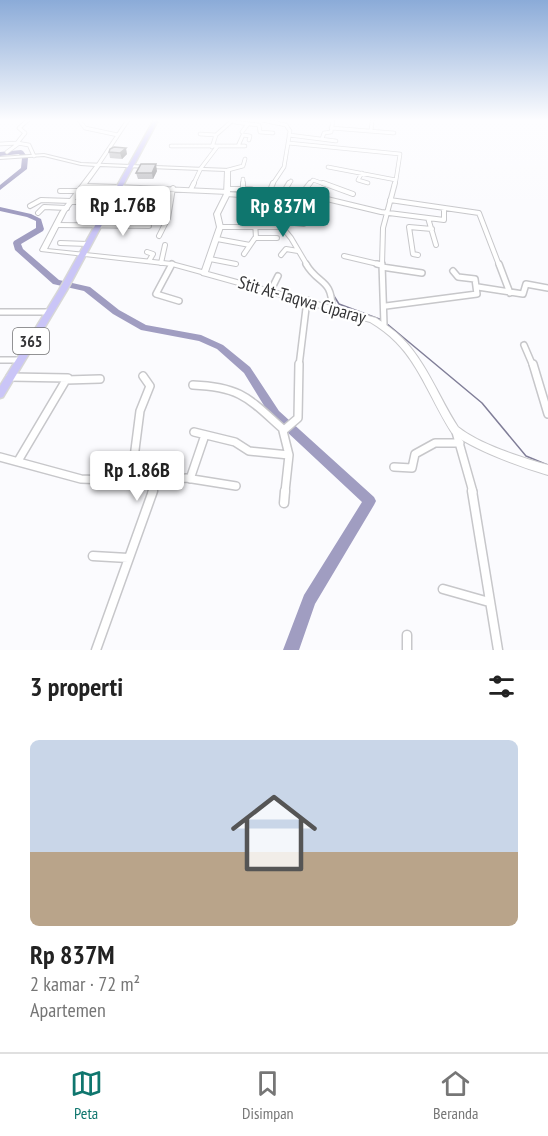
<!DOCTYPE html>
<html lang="id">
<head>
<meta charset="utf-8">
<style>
	body { margin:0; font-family:"PT Sans Narrow",sans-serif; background:#f2f2f2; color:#222; height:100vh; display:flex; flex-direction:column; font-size:22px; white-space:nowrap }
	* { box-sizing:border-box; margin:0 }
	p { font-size:20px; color:#767676 }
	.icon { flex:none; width:33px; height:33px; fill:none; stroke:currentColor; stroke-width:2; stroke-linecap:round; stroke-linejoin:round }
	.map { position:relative; height:650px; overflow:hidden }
	.side { display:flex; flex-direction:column; background:#fff; flex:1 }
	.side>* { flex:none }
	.price { position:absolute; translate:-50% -51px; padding:0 14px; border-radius:6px; background:#fff; color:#222; font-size:20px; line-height:39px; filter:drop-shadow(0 2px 3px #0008) }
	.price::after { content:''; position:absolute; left:50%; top:36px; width:18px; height:14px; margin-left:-9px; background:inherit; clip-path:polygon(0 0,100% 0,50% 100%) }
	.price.active { background:#0f766e; color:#fff }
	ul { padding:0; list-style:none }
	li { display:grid; align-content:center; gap:12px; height:318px; padding:0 30px }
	li span { display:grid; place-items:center; height:186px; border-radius:9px; color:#555 }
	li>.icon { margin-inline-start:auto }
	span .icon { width:108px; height:108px; fill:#fffc; stroke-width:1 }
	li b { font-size:26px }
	h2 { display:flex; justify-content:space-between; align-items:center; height:72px; padding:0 30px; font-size:26px }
	.tab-bar { display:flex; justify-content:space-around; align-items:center; height:84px; border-top:2px solid #e0e0e0; background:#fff; font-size:16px; color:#767676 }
	.tab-bar a { display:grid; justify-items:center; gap:3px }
	.tab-bar .active { color:#0f766e }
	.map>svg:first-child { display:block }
</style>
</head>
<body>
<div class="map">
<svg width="548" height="650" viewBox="0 0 548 650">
	<rect width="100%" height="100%" fill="#fbfbfe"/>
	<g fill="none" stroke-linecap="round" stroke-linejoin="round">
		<!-- stream -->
		<path stroke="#807e98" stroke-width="1.5" d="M 289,233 L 296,243
			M 324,280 L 339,304 L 382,320
			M 386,323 L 482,403 L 526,456 L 548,465"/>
		<!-- river -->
		<path fill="#a09dc1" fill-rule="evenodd" d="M 21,150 L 23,151 L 28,158 L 27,169 L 0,190 L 0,185 L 21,168 L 22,158 L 19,154 L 0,156 L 0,152 Z
			M 0,207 L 31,214 L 41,219 L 44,229 L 43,231 L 21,244 L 23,249 L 59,280 L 90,287 L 119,310 L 146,325 L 201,335 L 223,345 L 250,367 L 279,411 L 374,497 L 376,501 L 374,505 L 315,604 L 299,650 L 283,650 L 304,595 L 362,502 L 271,417 L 244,373 L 217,349 L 199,341 L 141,330 L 113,314 L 84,291 L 53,284 L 15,250 L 13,243 L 14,241 L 36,228 L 36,221 L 27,217 L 0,211 Z"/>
		<!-- street-far4 casing -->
		<g stroke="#c7c7ca" stroke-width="4.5">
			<path id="street-far4" d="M 28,120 L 19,128 L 25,133 L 17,143 L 29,145 L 34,156
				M 79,120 L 85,128 L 118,135
				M 262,120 L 286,125 L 290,131 L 284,167 L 272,185
				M 234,122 L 259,125 L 260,132 L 273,133
				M 331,128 L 394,133
				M 371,131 L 372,120
				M 242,132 L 248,124
				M 200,134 L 216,135
				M 289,135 L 336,141
				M 322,139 L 324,133 L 331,132 L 333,120
				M 288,143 L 400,154 L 396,180
				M 0,144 L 17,143
				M 171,146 L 245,146
				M 238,146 L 243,135 L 250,136 L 249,140
				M 212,147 L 216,135 L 233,120
				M 7,152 L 18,144
				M 98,165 L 128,120
				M 328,167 L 396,180 L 394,185
				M 228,170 L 243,166 L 245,159
				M 362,173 L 358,180 L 368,183
				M 243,179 L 243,185
				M 193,185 L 201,168 L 217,147
				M 288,185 L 291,181
				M 309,185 L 313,180 L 327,185"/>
		</g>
		<!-- street-far3 casing -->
		<g stroke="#c7c7ca" stroke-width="6">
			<path id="street-far3" d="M 243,183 L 243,189
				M 273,183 L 264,205 L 291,238 L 307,265
				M 310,183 L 302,193 L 381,212 L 444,220 L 444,208
				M 323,183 L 353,194
				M 118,187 L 228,192
				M 191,189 L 194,183
				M 228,189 L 251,189
				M 60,191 L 78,191
				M 227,194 L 280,198 L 289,183
				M 390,200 L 479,213 L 499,265
				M 71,202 L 97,202
				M 30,206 L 41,200 L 71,201
				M 38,213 L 44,207 L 67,208
				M 428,218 L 436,245
				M 276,220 L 255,222 L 256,238 L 277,238
				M 276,221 L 304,224 L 309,216
				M 56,225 L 149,226
				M 220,227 L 283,227
				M 159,236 L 168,218 L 173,188
				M 217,239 L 250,245
				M 60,243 L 88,244
				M 147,252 L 153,254 L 149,261
				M 244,254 L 255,238
				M 281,255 L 286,249 L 298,251
				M 418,255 L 413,254 L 409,227 L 432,229
				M 344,256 L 382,265
				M 210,259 L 236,264
				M 161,263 L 165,245
				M 382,265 L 383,228 L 395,183"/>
		</g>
		<!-- street-far2 casing -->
		<g stroke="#c7c7ca" stroke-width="8">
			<path id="street-far2" d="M 172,264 L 156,294 L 179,301
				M 306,264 C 318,285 332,278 332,308
				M 377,264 L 382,265
				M 382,264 L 384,325
				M 499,264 L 510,293
				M 382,267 L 422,273
				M 478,287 L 523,294 L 526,284 L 548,288
				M 271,290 L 278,276
				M 386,306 L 477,294 L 475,279 L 458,277 L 453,271
				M 0,312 L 49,312
				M 524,345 L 533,366
				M 0,360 L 20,360
				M 299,366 L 307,300"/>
		</g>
		<!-- street-far1 casing -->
		<g stroke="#c7c7ca" stroke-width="10">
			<path id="street-far1" d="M 533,364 L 548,414
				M 10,377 L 68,378
				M 193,385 C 242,387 249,399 284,430 L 298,418 L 299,364
				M 283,431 L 289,455 L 285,492
				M 194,432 L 235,442 L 249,451 L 289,455
				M 456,432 L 473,492
				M 0,457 L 81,479 L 156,482 L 152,492
				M 18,461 L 66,380 L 100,379
				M 394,467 L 412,468 L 415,454 L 435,443 L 460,443
				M 190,479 L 205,435
				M 131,481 L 140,411 L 150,386 L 143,376
				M 156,482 L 186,478 L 236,486"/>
		</g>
		<!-- street casing -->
		<g stroke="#c7c7ca" stroke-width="11">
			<path id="street" d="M 472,491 L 498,650
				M 284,503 L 285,491
				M 93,556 L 128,558
				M 443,589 L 489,602
				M 407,635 L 407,650
				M 96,650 L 153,491"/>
		</g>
		<!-- secondary casing -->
		<g stroke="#c7c7ca" stroke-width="2">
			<path id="secondary" d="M 44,154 L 81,163 L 230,169 L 230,194 L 220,214 L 223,227 L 208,272 L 376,318 C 385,324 394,330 402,338 C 427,363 439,398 458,427 C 479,444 522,458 548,465 L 548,475 C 521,467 473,450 452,433 C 433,404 420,366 396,342 C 388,334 380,328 370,322 L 206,276 L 202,275 L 201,274 L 172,266 L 41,251 L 40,250 L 60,212 L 95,166 L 81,165 L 44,156 L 0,159 L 0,157 ZM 100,166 L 225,171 L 224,194 L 214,214 L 217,227 L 202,270 L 172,262 L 47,249 L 66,212 L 85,187 L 118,189 L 121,187 L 118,185 L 87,184 Z"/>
		</g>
		<!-- primary casing -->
		<g stroke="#d7d7d7" stroke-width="3">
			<path id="primary" d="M 154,120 L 158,120 L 67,290 L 3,397 L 0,398 L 0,386 L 59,290 Z"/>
		</g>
		<!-- street-far4 -->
		<use href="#street-far4" stroke="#fff" stroke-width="3"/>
		<!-- street-far3 -->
		<use href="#street-far3" stroke="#fff" stroke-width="4"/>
		<!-- street-far2 -->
		<use href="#street-far2" stroke="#fff" stroke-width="5"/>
		<!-- street-far1 -->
		<use href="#street-far1" stroke="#fff" stroke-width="7"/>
		<!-- street -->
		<use href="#street" stroke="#fff" stroke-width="8"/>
		<!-- secondary -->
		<use href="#secondary" fill="#fff" fill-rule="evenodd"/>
		<!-- primary -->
		<use href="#primary" fill="#cac5f7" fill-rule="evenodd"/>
	</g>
	<!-- wall -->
	<path fill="#bcbcc0" d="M 109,152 L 127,154 L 122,159 L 110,158 Z
		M 157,171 L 153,179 L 138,179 L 136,173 Z"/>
	<!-- shaded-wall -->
	<path fill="#99999c" d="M 126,148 L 127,154 L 122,159 L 120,153 Z
		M 156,164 L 157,171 L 153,179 L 152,173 Z"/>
	<!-- building -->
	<path fill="#dbdbdf" stroke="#99999c" stroke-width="1.5" d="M 114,147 L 126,148 L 120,153 L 109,152 L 110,149 Z
		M 141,164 L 156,164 L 152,173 L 136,173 Z"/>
	<!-- sky -->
	<linearGradient id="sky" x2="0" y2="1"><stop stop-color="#8babd8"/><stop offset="0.57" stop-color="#fdfdff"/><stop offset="1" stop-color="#fdfdff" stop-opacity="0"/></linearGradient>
	<rect width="548" height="211" fill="url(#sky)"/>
	<g text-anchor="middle" stroke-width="4.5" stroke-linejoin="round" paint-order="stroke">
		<!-- shield labels -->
		<rect fill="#fff" stroke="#727273" stroke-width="1.5" x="13" y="328" width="36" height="26" rx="4.5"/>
		<g font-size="16" font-weight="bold" fill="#353537">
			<text x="31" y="347">365</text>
		</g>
		<!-- street labels -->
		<g font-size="18" fill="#353537" stroke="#fff">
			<text transform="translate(302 300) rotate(16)" y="6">Stit At-Taqwa Ciparay</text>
		</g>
	</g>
</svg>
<b class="price" style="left:123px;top:237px">Rp 1.76B</b>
<b class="price active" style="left:283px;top:238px">Rp 837M</b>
<b class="price" style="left:137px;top:502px">Rp 1.86B</b>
</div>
<section class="side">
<h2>3 properti<svg class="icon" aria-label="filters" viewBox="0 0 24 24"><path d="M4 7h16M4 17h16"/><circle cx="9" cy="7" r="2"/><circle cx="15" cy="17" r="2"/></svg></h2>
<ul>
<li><span style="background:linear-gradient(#c9d6e8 60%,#b9a48a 0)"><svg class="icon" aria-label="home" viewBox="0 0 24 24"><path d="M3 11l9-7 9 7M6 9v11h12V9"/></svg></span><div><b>Rp 837M</b><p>2 kamar · 72 m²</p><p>Apartemen</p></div></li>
</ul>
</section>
<nav class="tab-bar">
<a class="active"><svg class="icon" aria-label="map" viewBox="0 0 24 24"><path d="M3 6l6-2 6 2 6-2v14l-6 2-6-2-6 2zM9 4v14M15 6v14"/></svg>Peta</a>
<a><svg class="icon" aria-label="saved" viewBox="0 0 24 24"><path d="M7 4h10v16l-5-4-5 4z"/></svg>Disimpan</a>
<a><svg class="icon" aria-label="home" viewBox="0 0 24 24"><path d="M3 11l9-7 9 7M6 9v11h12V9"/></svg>Beranda</a>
</nav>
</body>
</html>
